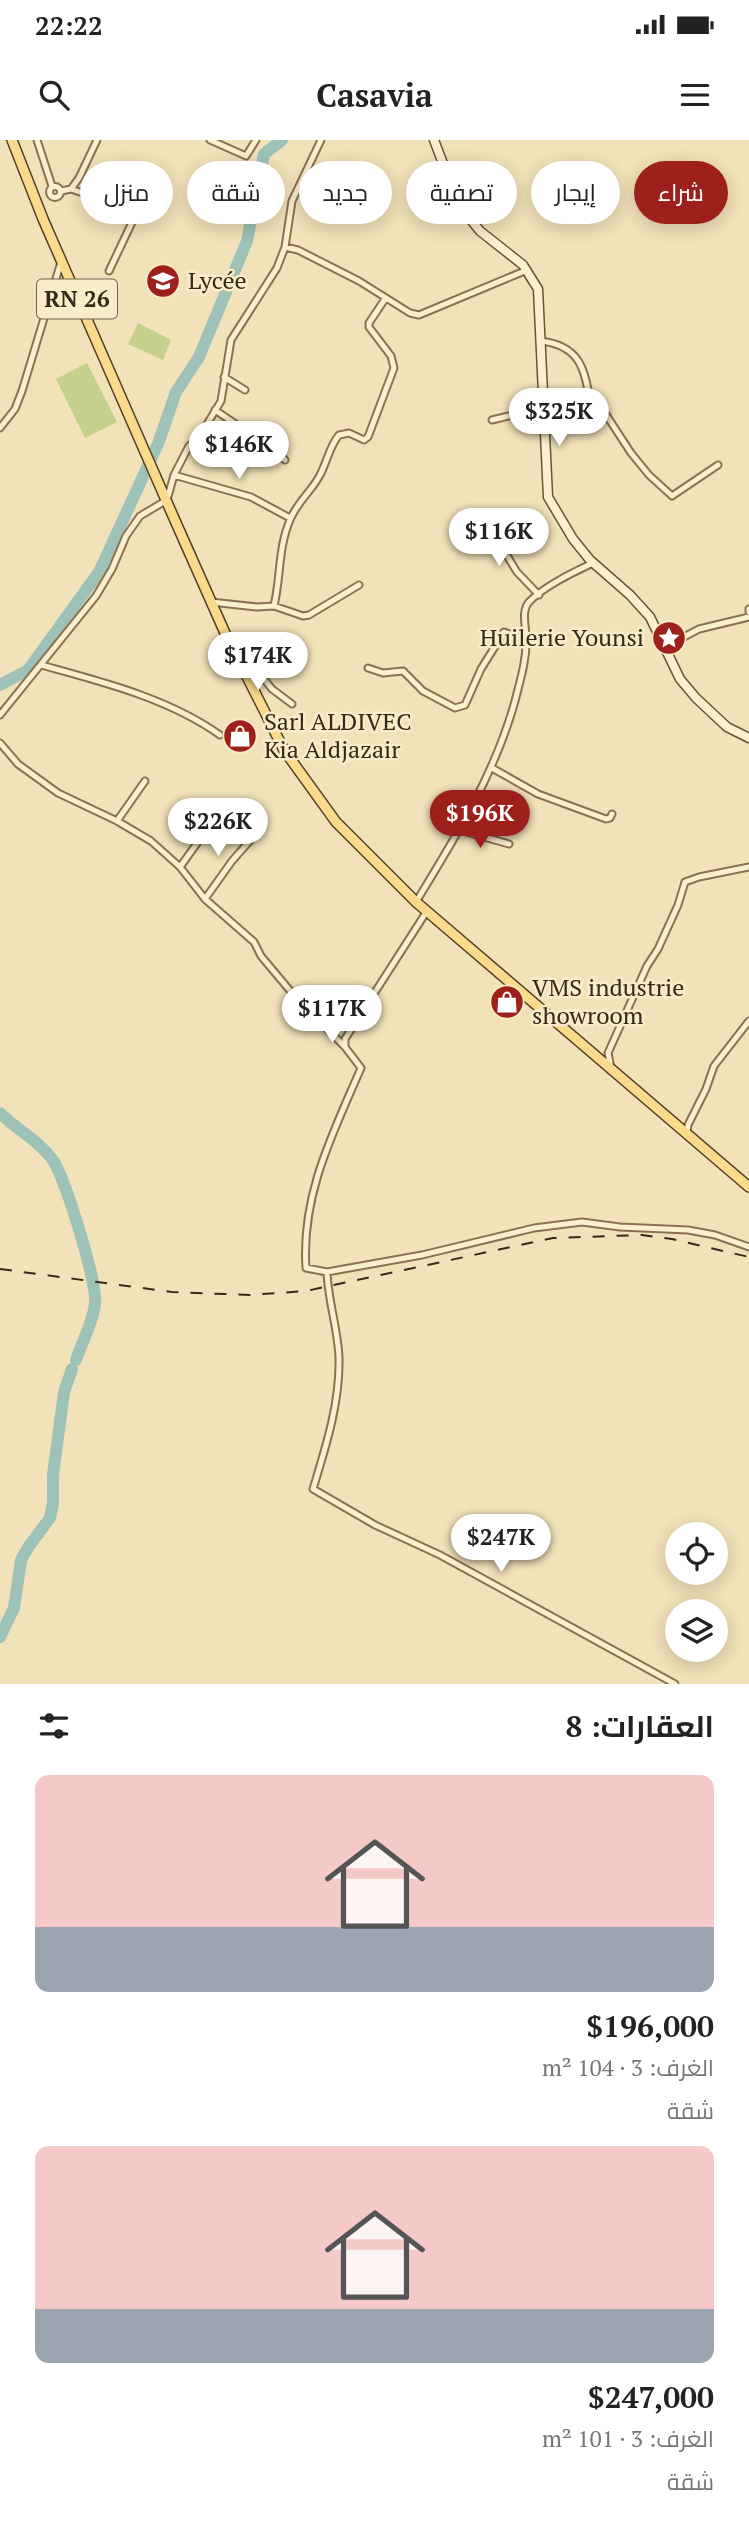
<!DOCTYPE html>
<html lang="ar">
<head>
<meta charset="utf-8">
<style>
	body { margin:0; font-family:"PT Serif",Cairo,serif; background:#f6f6f6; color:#222; direction:rtl; height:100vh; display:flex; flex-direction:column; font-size:26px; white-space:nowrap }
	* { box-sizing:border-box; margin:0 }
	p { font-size:23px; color:#767676 }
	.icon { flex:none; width:38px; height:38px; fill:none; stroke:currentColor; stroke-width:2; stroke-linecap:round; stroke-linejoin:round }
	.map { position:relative; height:1544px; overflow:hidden; direction:ltr }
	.drawer { display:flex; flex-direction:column; background:#fff; flex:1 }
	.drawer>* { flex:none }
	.banner { position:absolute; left:21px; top:21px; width:707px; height:63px; direction:rtl; display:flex; gap:14px }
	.controls { position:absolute; left:665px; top:1382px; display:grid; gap:14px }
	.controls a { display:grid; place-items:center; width:63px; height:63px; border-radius:50%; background:#fff; box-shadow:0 4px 18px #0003; font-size:35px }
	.price { position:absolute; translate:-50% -60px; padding:0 16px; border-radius:24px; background:#fff; color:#222; font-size:23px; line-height:46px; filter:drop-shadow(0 2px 4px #0008) }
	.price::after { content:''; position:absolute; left:50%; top:42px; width:21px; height:16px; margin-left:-10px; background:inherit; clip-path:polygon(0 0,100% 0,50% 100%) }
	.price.on { background:#9e201d; color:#fff }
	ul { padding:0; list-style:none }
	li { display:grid; align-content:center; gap:14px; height:371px; padding:0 35px }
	li span { display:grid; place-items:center; height:217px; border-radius:14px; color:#555 }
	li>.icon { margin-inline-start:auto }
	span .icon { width:126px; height:126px; fill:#fffc; stroke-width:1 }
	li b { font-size:30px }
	h2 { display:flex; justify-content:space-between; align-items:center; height:84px; padding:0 35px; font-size:30px }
	.tag { padding:0 24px; border-radius:32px; background:#fff; box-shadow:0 4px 18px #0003; font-size:24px; line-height:63px }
	.tag.on { background:#9e201d; color:#fff }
	.status { display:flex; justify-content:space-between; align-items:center; height:49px; padding:0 35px; background:#fff; direction:ltr }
	.status svg { height:19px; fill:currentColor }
	header { display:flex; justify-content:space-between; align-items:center; height:91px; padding:0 35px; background:#fff; font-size:32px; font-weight:600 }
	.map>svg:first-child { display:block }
</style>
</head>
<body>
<div class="status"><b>22:22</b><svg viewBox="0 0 49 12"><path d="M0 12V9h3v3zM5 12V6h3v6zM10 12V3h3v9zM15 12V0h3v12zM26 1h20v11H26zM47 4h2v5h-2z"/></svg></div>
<header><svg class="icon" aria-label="menu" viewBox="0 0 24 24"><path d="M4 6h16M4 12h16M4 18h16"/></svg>Casavia<svg class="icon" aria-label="search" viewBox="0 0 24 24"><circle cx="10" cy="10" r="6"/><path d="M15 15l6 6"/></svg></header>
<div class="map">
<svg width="749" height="1544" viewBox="0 0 749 1544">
	<rect width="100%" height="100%" fill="#f2e2b9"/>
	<!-- green -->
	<path fill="#c6d08d" d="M 138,183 L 171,200 L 163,220 L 128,204 Z
		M 87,223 L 117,282 L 85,298 L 56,239 Z"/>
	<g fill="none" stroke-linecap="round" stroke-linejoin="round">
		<!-- river -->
		<path stroke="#9ec2b8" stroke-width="12" d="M 0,545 L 28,530 L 99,432 L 158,304 L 176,252 L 199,217 L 247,101 L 264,14 L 282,0
			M 0,973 C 17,990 38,1000 52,1019 C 65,1036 98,1145 95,1164 C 93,1182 82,1202 76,1220
			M 0,1497 L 14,1468 L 21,1420 L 29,1406 L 50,1378 L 53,1363 L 53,1335 L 64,1252 L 72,1229"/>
		<!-- street casing -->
		<g stroke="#8a7152" stroke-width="9">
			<path id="street" d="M 37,0 L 52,46
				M 210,0 L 246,16 L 256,0
				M49.5 52a5.5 5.5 0 1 1 11 0a5.5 5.5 0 1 1-11 0Z
				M 71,49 L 118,65 L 136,74 L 109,131
				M 61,51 L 71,49 L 79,38 L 97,0
				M 285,107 L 298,110 L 359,141 L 410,173 L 419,175 L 527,130
				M 540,201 C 579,205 585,228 590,262 L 605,273 L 631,313 L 649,335 L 672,356 L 718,325
				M 224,237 L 245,250
				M 215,270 L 271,308 L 285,320
				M 492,280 L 542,268
				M 0,288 L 15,269 L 22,251 L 61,122
				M 174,335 L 251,357 L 290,378
				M 468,385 L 492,391 L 517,432 L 539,455
				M 211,462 L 257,467 L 274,466 C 281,436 278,408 290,380 C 297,362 312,351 320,335 C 327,322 330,305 339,295 L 349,293 L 364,300 L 368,297 L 394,228 L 391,216 L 369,187 L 369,183 L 385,159
				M 274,466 L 303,476 L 309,475 L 359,445
				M 749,469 L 749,472
				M 665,507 L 699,489 L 749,477
				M 241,521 L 259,533 L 272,549 L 292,564
				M 41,525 C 102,542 168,558 220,595
				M 368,528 L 383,533 L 403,531 L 423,551 L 455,568 L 465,565 L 481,529 L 504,492 L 527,500
				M 0,575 L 96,456 L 112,429 L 126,396 L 140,376 L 167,360 L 174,335 L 189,306 L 198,299 L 221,261 L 231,200 L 277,128 L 285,107 L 292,61 L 321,0
				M 0,603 L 18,624 L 58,653 L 117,681 L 151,701 L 180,727 L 205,759 L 254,802 L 261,816 L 292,853 L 345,907
				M 492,628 L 538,654 L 606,679 L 610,678 L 612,674
				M 117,681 L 145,641
				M 459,690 L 509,704
				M 180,727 L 203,695 L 227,695
				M 205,759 L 232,721 L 254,696
				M 416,762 C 455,698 495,634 515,561 C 520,541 527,519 526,498 C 526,487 521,471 529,462 C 544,446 574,432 593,423
				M 427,771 L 345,899 L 345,907 L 361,928 C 333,993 301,1055 306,1128 L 327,1132 L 422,1115 L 534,1088 L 582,1082 L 620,1087 L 688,1090 L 715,1095 L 749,1107
				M 611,928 L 608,913 L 647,826 L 658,809 L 678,765 L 685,742 L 699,737 L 749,727
				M 687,993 L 688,985 L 706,949 L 714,926 L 749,881
				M 327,1132 C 328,1161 338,1189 339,1218 C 340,1263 326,1306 313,1349 L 375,1385 L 440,1415 L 675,1544"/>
		</g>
		<!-- secondary casing -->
		<g stroke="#6b5236" stroke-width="11">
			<path id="secondary" d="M 434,0 L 459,65 L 480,91 L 523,125 L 538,149 L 548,357 L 573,399 L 590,420 L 630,455 L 650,477 L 680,539 L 696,558 L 727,587 L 749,598"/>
		</g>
		<!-- primary casing -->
		<g stroke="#563f28" stroke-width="12">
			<path id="primary" d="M 12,0 L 43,79 L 173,376 L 225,493 L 284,610 L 336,682 L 416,762 L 749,1047"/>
		</g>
		<!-- street -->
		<use href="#street" stroke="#fcefcd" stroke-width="5"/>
		<!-- secondary -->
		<use href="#secondary" stroke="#fcefcd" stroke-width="8"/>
		<!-- primary -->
		<use href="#primary" stroke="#fadb8c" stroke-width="9"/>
		<!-- rail -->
		<path stroke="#372819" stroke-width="2" stroke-dasharray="12 12" stroke-linecap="butt" d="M 0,1129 L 172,1152 L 250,1155 L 306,1151 L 553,1098 L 642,1095 L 672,1099 L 749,1117"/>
	</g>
	<!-- icons -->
	<defs>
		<g id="school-disc" transform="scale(1.75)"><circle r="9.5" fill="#9e201d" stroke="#f9ecc9"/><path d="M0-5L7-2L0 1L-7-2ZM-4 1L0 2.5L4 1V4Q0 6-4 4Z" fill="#fff"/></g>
		<g id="sight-disc" transform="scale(1.75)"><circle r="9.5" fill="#9e201d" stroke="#f9ecc9"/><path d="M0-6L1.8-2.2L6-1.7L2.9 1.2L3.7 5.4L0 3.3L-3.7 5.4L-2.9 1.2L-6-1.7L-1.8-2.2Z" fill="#fff"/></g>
		<g id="shop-disc" transform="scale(1.75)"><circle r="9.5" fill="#9e201d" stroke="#f9ecc9"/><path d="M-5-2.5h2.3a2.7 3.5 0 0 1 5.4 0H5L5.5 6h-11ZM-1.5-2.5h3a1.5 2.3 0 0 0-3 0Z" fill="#fff"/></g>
	</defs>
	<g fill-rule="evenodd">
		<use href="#school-disc" x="163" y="141"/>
		<use href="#sight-disc" x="669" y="498"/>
		<use href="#shop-disc" x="240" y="596"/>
		<use href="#shop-disc" x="507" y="862"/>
	</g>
	<g text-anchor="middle" stroke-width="5" stroke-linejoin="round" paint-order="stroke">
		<!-- shield labels -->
		<rect fill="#f9ecc9" stroke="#71634e" stroke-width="2" x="37" y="139.5" width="80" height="39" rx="5"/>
		<g font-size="23" font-weight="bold" fill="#372819">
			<text x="77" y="167">RN 26</text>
		</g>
		<!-- poi labels -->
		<g font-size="24" fill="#372819" stroke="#f9ecc9" text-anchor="start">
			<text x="188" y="149">Lycée</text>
			<text x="644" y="506" text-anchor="end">Huilerie Younsi</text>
			<text x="264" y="590">Sarl ALDIVEC<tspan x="264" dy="28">Kia Aldjazair</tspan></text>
			<text x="532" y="856">VMS industrie<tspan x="532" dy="28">showroom</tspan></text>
		</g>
	</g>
</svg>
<div class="controls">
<a><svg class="icon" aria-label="locate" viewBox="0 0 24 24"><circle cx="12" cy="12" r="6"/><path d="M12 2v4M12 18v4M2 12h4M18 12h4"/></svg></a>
<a><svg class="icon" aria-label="layers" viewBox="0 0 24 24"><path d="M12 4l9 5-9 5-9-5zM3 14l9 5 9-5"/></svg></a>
</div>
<b class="price" style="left:559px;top:308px">$325K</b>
<b class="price" style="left:239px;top:341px">$146K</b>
<b class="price" style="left:499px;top:428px">$116K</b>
<b class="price" style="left:258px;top:552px">$174K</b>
<b class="price on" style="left:480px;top:710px">$196K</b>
<b class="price" style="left:218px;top:718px">$226K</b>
<b class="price" style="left:332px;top:905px">$117K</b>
<b class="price" style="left:501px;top:1434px">$247K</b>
<div class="banner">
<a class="tag on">شراء</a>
<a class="tag">إيجار</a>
<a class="tag">تصفية</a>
<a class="tag">جديد</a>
<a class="tag">شقة</a>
<a class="tag">منزل</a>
</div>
</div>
<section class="drawer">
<h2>العقارات: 8<svg class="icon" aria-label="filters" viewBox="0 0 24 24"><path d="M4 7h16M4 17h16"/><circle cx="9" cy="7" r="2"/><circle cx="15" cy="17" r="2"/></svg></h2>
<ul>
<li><span style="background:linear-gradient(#f6c9c9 70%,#9aa5b1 0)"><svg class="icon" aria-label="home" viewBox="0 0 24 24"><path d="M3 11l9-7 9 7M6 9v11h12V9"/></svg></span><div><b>$196,000</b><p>الغرف: 3 · 104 m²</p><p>شقة</p></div></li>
<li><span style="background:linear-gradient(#f6c9c9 75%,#9aa5b1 0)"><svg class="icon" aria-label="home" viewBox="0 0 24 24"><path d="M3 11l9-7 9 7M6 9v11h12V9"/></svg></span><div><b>$247,000</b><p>الغرف: 3 · 101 m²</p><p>شقة</p></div></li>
</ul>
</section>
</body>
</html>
